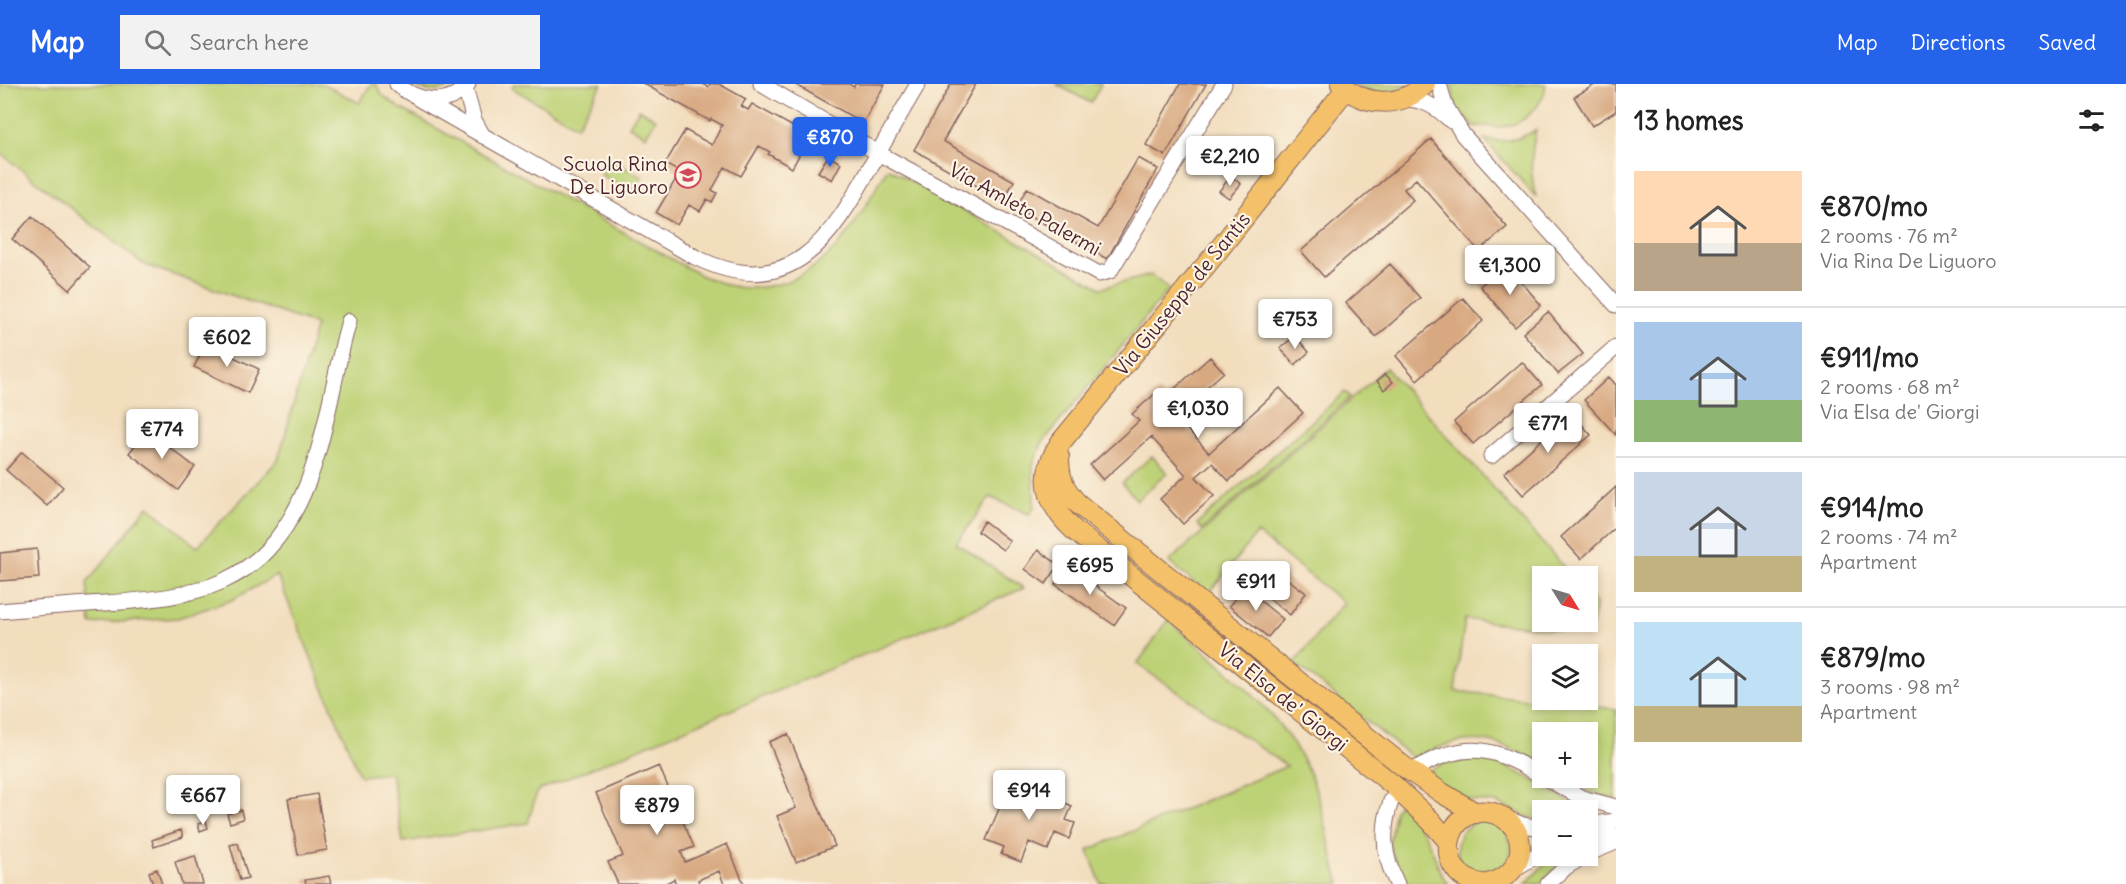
<!DOCTYPE html>
<html lang="en">
<head>
<meta charset="utf-8">
<style>
	body { margin:0; font-family:Delius,sans-serif; background:#f2f2f2; color:#222; height:100vh; display:flex; flex-direction:column; font-size:22px; white-space:nowrap }
	* { box-sizing:border-box; margin:0 }
	p { font-size:20px; color:#767676 }
	.icon { flex:none; width:33px; height:33px; fill:none; stroke:currentColor; stroke-width:2; stroke-linecap:round; stroke-linejoin:round }
	.map { position:relative; flex:1; overflow:hidden }
	.side { display:flex; flex-direction:column; background:#fff; width:510px }
	.side>* { flex:none }
	.needle { width:39px; rotate:127deg }
	.buttons { position:absolute; left:1532px; top:482px; display:grid; gap:12px }
	.buttons a { display:grid; place-items:center; width:66px; height:66px; border-radius:0px; background:#fff; box-shadow:0 3px 9px #0003; font-size:30px }
	.price { position:absolute; translate:-50% -51px; padding:0 14px; border-radius:6px; background:#fff; color:#222; font-size:20px; line-height:39px; filter:drop-shadow(0 2px 3px #0008) }
	.price::after { content:''; position:absolute; left:50%; top:36px; width:18px; height:14px; margin-left:-9px; background:inherit; clip-path:polygon(0 0,100% 0,50% 100%) }
	.price.on { background:#2563eb; color:#fff }
	ul { padding:0; list-style:none }
	li { display:flex; align-items:center; gap:18px; height:150px; padding:0 18px }
	li+li { border-top:2px solid #e0e0e0 }
	li span { display:grid; place-items:center; flex:none; width:168px; height:120px; border-radius:0px; color:#555 }
	li>.icon { margin-inline-start:auto }
	span .icon { width:72px; height:72px; fill:#fffc; stroke-width:1 }
	li b { font-size:26px }
	h2 { display:flex; justify-content:space-between; align-items:center; height:72px; padding:0 18px; font-size:26px }
	header { display:flex; align-items:center; gap:36px; box-sizing:border-box; height:84px; padding:0 30px; background:#2563eb; color:#fff }
	header strong { font-size:28px }
	nav { display:flex; gap:33px; margin-inline-start:auto; font-size:21px }
	.search { width:420px; height:54px; background:#f2f2f2; display:flex; align-items:center; gap:15px; box-sizing:border-box; padding:0 21px; border-radius:0px; color:#767676; font-size:22px }
	main { display:flex; flex:1; min-height:0 }
	.map>svg:first-child { display:block }
</style>
</head>
<body>
<header>
<strong>Map</strong>
<div class="search"><svg class="icon" aria-label="search" viewBox="0 0 24 24"><circle cx="10" cy="10" r="6"/><path d="M15 15l6 6"/></svg>Search here</div>
<nav><a>Map</a><a>Directions</a><a>Saved</a></nav>
</header>
<main>
<div class="map">
<svg width="1616" height="800" viewBox="0 0 1616 800">
	<rect width="100%" height="100%" fill="#fcf5e5"/>
	<filter id="ink" filterUnits="userSpaceOnUse"><feTurbulence type="fractalNoise" baseFrequency=".0167" numOctaves="2"/><feDisplacementMap in="SourceGraphic" scale="12" xChannelSelector="R" yChannelSelector="G"/><feConvolveMatrix kernelMatrix="1 2 1 2 8 2 1 2 1" color-interpolation-filters="sRGB"/></filter>
	<filter id="wash" filterUnits="userSpaceOnUse"><feTurbulence type="fractalNoise" baseFrequency=".008" numOctaves="4" result="noise"/><feDisplacementMap in="SourceGraphic" scale="24" xChannelSelector="R" yChannelSelector="G"/><feGaussianBlur stdDeviation="1.35" result="paint"/><feColorMatrix in="noise" values="0 0 0 0 0 0 0 0 0 0 0 0 0 0 0 0 0 1.4 0 .05"/><feComposite in="paint" operator="in"/></filter>
	<g filter="url(#wash)">
		<rect width="100%" height="100%" fill="#f2ddbd"/>
		<!-- green -->
		<path fill="#bdd276" stroke="#847850" stroke-width="1.5" d="M 0,0 L 324,0 L 359,19 L 371,0 L 376,0 L 382,11 L 400,24 L 702,192 C 712,195 722,200 732,202 C 748,206 767,203 782,199 C 838,181 859,131 888,84 L 1101,204 L 1151,191 L 1169,205 L 1042,359 L 1033,381 L 1034,424 L 1029,430 L 990,413 L 956,459 L 1024,504 L 537,707 L 528,739 L 403,758 L 391,689 L 360,692 L 277,491 L 232,516 L 178,534 L 91,540 L 87,499 L 148,422 L 197,463 L 278,376 L 316,241 L 143,180 L 0,69 Z
			M 411,0 L 455,0 C 442,10 425,9 411,0 Z
			M 514,0 L 602,0 L 577,42 L 512,4 Z
			M 1056,0 L 1101,0 L 1091,19 Z
			M 1355,0 L 1411,0 C 1392,11 1374,11 1355,0 Z
			M 1451,0 L 1546,0 C 1544,22 1522,43 1499,43 C 1490,43 1484,40 1475,43 L 1456,23 Z
			M 639,25 L 656,35 L 646,52 L 629,42 Z
			M 1536,46 C 1531,71 1529,88 1536,113 L 1484,55 C 1504,59 1519,56 1536,46 Z
			M 610,75 L 642,93 L 633,109 L 601,91 Z
			M 1386,284 L 1572,492 L 1542,492 L 1542,537 L 1587,537 L 1587,509 L 1596,519 L 1590,550 L 1465,535 L 1455,607 L 1616,625 L 1616,715 C 1596,712 1578,704 1560,693 L 1587,693 L 1587,648 L 1542,648 L 1542,681 C 1493,650 1464,649 1413,674 L 1294,579 L 1344,519 L 1257,449 L 1208,510 L 1169,478 Z
			M 1345,308 L 1350,313 L 1202,446 L 1197,440 Z
			M 1152,372 L 1167,389 L 1137,416 L 1122,399 Z
			M 1168,536 C 1223,584 1286,629 1313,698 C 1326,731 1329,767 1340,800 L 1101,800 L 1088,766 L 1287,682 L 1137,580 Z
			M 1475,675 C 1506,678 1530,695 1556,710 C 1571,719 1586,726 1602,732 L 1587,734 L 1587,726 L 1542,726 L 1542,736 L 1536,736 L 1496,719 L 1466,716 L 1422,690 L 1444,679 Z
			M 1399,720 C 1414,733 1424,747 1432,766 C 1438,779 1438,787 1448,800 L 1404,800 L 1389,760 L 1395,726 Z
			M1457 764a27 27 0 1 1 54 0a27 27 0 1 1-54 0Z
			M 1567,771 L 1575,771 L 1547,792 L 1541,800 L 1525,800 L 1545,780 Z"/>
		<g id="blocks">
			<!-- building -->
			<path fill="#d8a981" d="M 644,0 L 702,0 L 708,3 L 710,0 L 719,0 L 746,15 L 741,22 L 748,26 L 752,20 L 797,45 L 795,48 L 808,55 L 792,84 L 768,70 L 770,68 L 759,62 L 741,92 L 725,83 L 712,106 L 717,109 L 712,118 L 707,115 L 700,127 L 689,121 L 677,141 L 656,129 L 677,93 L 680,95 L 683,90 L 665,80 L 685,46 L 712,61 L 722,41 L 711,35 L 710,37 Z
				M 794,0 L 849,0 L 854,3 L 855,0 L 885,0 L 863,39 Z
				M 951,0 L 976,0 L 943,57 L 1014,97 L 1003,117 L 914,66 Z
				M 1180,0 L 1206,0 L 1165,72 L 1146,61 Z
				M 1596,0 L 1616,0 L 1616,27 L 1592,42 L 1574,13 Z
				M 1431,55 L 1507,143 L 1479,167 L 1416,95 L 1404,105 L 1413,116 L 1324,193 L 1301,167 Z
				M 828,72 L 841,79 L 832,96 L 818,88 Z
				M 1138,74 L 1158,85 L 1107,175 L 1016,124 L 1027,104 L 1098,144 Z
				M 1231,92 L 1241,100 L 1229,114 L 1219,107 Z
				M 32,132 L 90,183 L 70,206 L 12,155 Z
				M 1390,180 L 1420,214 L 1376,253 L 1346,219 Z
				M 1506,180 L 1541,221 L 1515,243 L 1480,202 Z
				M 1463,214 L 1483,237 L 1417,296 L 1396,272 Z
				M 1548,228 L 1583,270 L 1558,290 L 1523,249 Z
				M 1295,252 L 1309,268 L 1295,281 L 1280,264 Z
				M 206,260 L 259,285 L 248,309 L 194,283 Z
				M 1210,273 L 1224,288 L 1175,331 L 1209,369 L 1280,304 L 1303,329 L 1229,397 L 1212,379 L 1196,393 L 1214,412 L 1183,440 L 1160,415 L 1186,391 L 1151,353 L 1103,396 L 1090,381 L 1139,337 L 1132,330 L 1158,307 L 1164,314 Z
				M 1522,278 L 1542,301 L 1473,360 L 1454,338 Z
				M 1385,290 L 1393,298 L 1384,306 L 1377,297 Z
				M 1609,293 L 1616,301 L 1616,351 L 1584,316 Z
				M 1572,329 L 1591,351 L 1523,411 L 1504,389 Z
				M 147,346 L 195,383 L 178,406 L 129,369 Z
				M 22,368 L 63,403 L 47,422 L 6,386 Z
				M 1616,403 L 1616,443 L 1581,475 L 1561,453 Z
				M 984,437 L 1010,457 L 1003,466 L 977,447 Z
				M 37,465 L 39,494 L 0,497 L 0,469 Z
				M 1038,466 L 1059,481 L 1046,500 L 1025,485 Z
				M 1067,482 L 1126,524 L 1114,541 L 1055,500 Z
				M 1278,488 L 1306,509 L 1290,531 L 1262,509 Z
				M 1244,504 L 1283,535 L 1268,553 L 1229,522 Z
				M 788,650 L 835,762 L 796,778 L 777,732 L 796,724 L 769,658 Z
				M 659,682 L 694,763 L 681,768 L 685,778 L 727,760 L 744,800 L 724,800 L 719,787 L 698,796 L 699,800 L 676,800 L 674,795 L 664,800 L 618,800 L 608,778 L 623,772 L 596,709 Z
				M 1011,696 L 1072,722 L 1066,736 L 1075,739 L 1069,755 L 1055,749 L 1048,766 L 1029,758 L 1021,778 L 1001,770 L 1004,763 L 986,756 Z
				M 317,710 L 327,766 L 298,771 L 288,715 Z
				M 241,726 L 243,735 L 230,739 L 227,730 Z
				M 206,737 L 208,744 L 200,747 L 198,740 Z
				M 181,746 L 183,753 L 154,763 L 152,756 Z
				M 238,759 L 248,794 L 240,796 L 230,761 Z
				M 195,772 L 203,800 L 182,800 L 175,778 Z
				M 157,785 L 162,800 L 153,800 L 149,788 Z
				M 329,792 L 331,800 L 306,800 L 305,796 Z"/>
		</g>
	</g>
	<g filter="url(#ink)">
		<use href="#blocks" fill-opacity="0" stroke="#85625e" stroke-width="1.5"/>
		<g fill="none" stroke-linecap="round" stroke-linejoin="round">
			<!-- minor casing -->
			<g stroke="#85625e" stroke-width="17">
				<path id="minor" d="M 397,0 C 417,18 449,24 468,0
					M 761,0 L 878,69 L 1099,190 L 1110,187 L 1224,0
					M 1439,0 L 1445,21 L 1463,51 L 1616,221
					M 465,4 L 474,36 L 483,52
					M 419,15 L 695,173 C 790,220 831,155 872,80 C 887,53 902,27 918,0
					M 1401,15 C 1422,14 1437,23 1451,37
					M 1491,372 L 1616,263
					M 0,527 C 35,524 70,521 105,519 C 197,513 262,503 303,410 C 326,358 333,292 349,237
					M 1417,684 C 1467,655 1495,664 1542,692
					M 1544,693 L 1582,714 L 1616,723
					M 1391,717 C 1381,746 1383,772 1397,800
					M 1505,734 L 1523,741 L 1542,744
					M 1587,741 L 1616,737
					M 1587,756 L 1616,752
					M 1587,770 L 1616,758
					M 1514,785 L 1542,768
					M 1548,800 L 1566,783 L 1586,771"/>
			</g>
			<!-- major casing -->
			<g stroke="#85625e" stroke-width="22">
				<path id="major" d="M 1341,0 C 1365,23 1402,24 1425,0
					M 1346,5 L 1216,169 L 1061,358 C 1038,391 1046,421 1075,447 L 1392,700 L 1431,737 L 1449,758
					M 1059,373 C 1059,393 1063,404 1077,419 L 1403,682 L 1442,709 L 1476,729
					M 1482,800 C 1428,791 1446,717 1493,729 C 1502,732 1510,737 1515,745 C 1529,770 1513,795 1487,800"/>
			</g>
			<!-- minor -->
			<use href="#minor" stroke="#fff" stroke-width="15"/>
			<!-- major -->
			<use href="#major" stroke="#f4c16a" stroke-width="20"/>
		</g>
	</g>
	<!-- icons -->
	<defs>
		<g id="school-ring" transform="scale(1.35)"><circle r="9.5" fill="#fcf5e5" stroke="#d1495b" stroke-width="1.5"/><path d="M0-5L7-2L0 1L-7-2ZM-4 1L0 2.5L4 1V4Q0 6-4 4Z" fill="#d1495b"/></g>
	</defs>
	<g fill-rule="evenodd">
		<use href="#school-ring" x="688" y="91"/>
	</g>
	<g text-anchor="middle" stroke-width="4.5" stroke-linejoin="round" paint-order="stroke">
		<!-- poi labels -->
		<g font-size="20" fill="#4a1f2b" stroke="#fcf5e5" text-anchor="end">
			<text x="668" y="87">Scuola Rina<tspan x="668" dy="23">De Liguoro</tspan></text>
		</g>
		<!-- street labels -->
		<g font-size="20" fill="#4a1f2b" stroke="#fcf5e5">
			<text transform="translate(1025 125) rotate(29)" y="7">Via Amleto Palermi</text>
			<text transform="translate(1182 210) rotate(-51)" y="7">Via Giuseppe de Santis</text>
			<text transform="translate(1283 613) rotate(39)" y="7">Via Elsa de' Giorgi</text>
		</g>
	</g>
</svg>
<div class="buttons">
<a><svg class="needle" viewBox="-14 -14 28 28"><path d="M0-13l5 13h-10z" fill="#e53935"/><path d="M0 13l5-13h-10z" fill="#767676"/></svg></a>
<a><svg class="icon" aria-label="layers" viewBox="0 0 24 24"><path d="M12 4l9 5-9 5-9-5zM3 14l9 5 9-5"/></svg></a>
<a>+</a>
<a>−</a>
</div>
<b class="price on" style="left:830px;top:84px">€870</b>
<b class="price" style="left:1230px;top:103px">€2,210</b>
<b class="price" style="left:1510px;top:212px">€1,300</b>
<b class="price" style="left:1295px;top:266px">€753</b>
<b class="price" style="left:227px;top:284px">€602</b>
<b class="price" style="left:1198px;top:355px">€1,030</b>
<b class="price" style="left:1548px;top:370px">€771</b>
<b class="price" style="left:162px;top:376px">€774</b>
<b class="price" style="left:1090px;top:512px">€695</b>
<b class="price" style="left:1256px;top:528px">€911</b>
<b class="price" style="left:1029px;top:737px">€914</b>
<b class="price" style="left:203px;top:742px">€667</b>
<b class="price" style="left:657px;top:752px">€879</b>
</div>
<section class="side">
<h2>13 homes<svg class="icon" aria-label="filters" viewBox="0 0 24 24"><path d="M4 7h16M4 17h16"/><circle cx="9" cy="7" r="2"/><circle cx="15" cy="17" r="2"/></svg></h2>
<ul>
<li><span style="background:linear-gradient(#ffd9b3 60%,#b9a48a 0)"><svg class="icon" aria-label="home" viewBox="0 0 24 24"><path d="M3 11l9-7 9 7M6 9v11h12V9"/></svg></span><div><b>€870/mo</b><p>2 rooms · 76 m²</p><p>Via Rina De Liguoro</p></div></li>
<li><span style="background:linear-gradient(#a9c7e8 65%,#8fb573 0)"><svg class="icon" aria-label="home" viewBox="0 0 24 24"><path d="M3 11l9-7 9 7M6 9v11h12V9"/></svg></span><div><b>€911/mo</b><p>2 rooms · 68 m²</p><p>Via Elsa de' Giorgi</p></div></li>
<li><span style="background:linear-gradient(#c9d6e8 70%,#c2b280 0)"><svg class="icon" aria-label="home" viewBox="0 0 24 24"><path d="M3 11l9-7 9 7M6 9v11h12V9"/></svg></span><div><b>€914/mo</b><p>2 rooms · 74 m²</p><p>Apartment</p></div></li>
<li><span style="background:linear-gradient(#bfe0f5 70%,#c2b280 0)"><svg class="icon" aria-label="home" viewBox="0 0 24 24"><path d="M3 11l9-7 9 7M6 9v11h12V9"/></svg></span><div><b>€879/mo</b><p>3 rooms · 98 m²</p><p>Apartment</p></div></li>
</ul>
</section>
</main>
</body>
</html>
